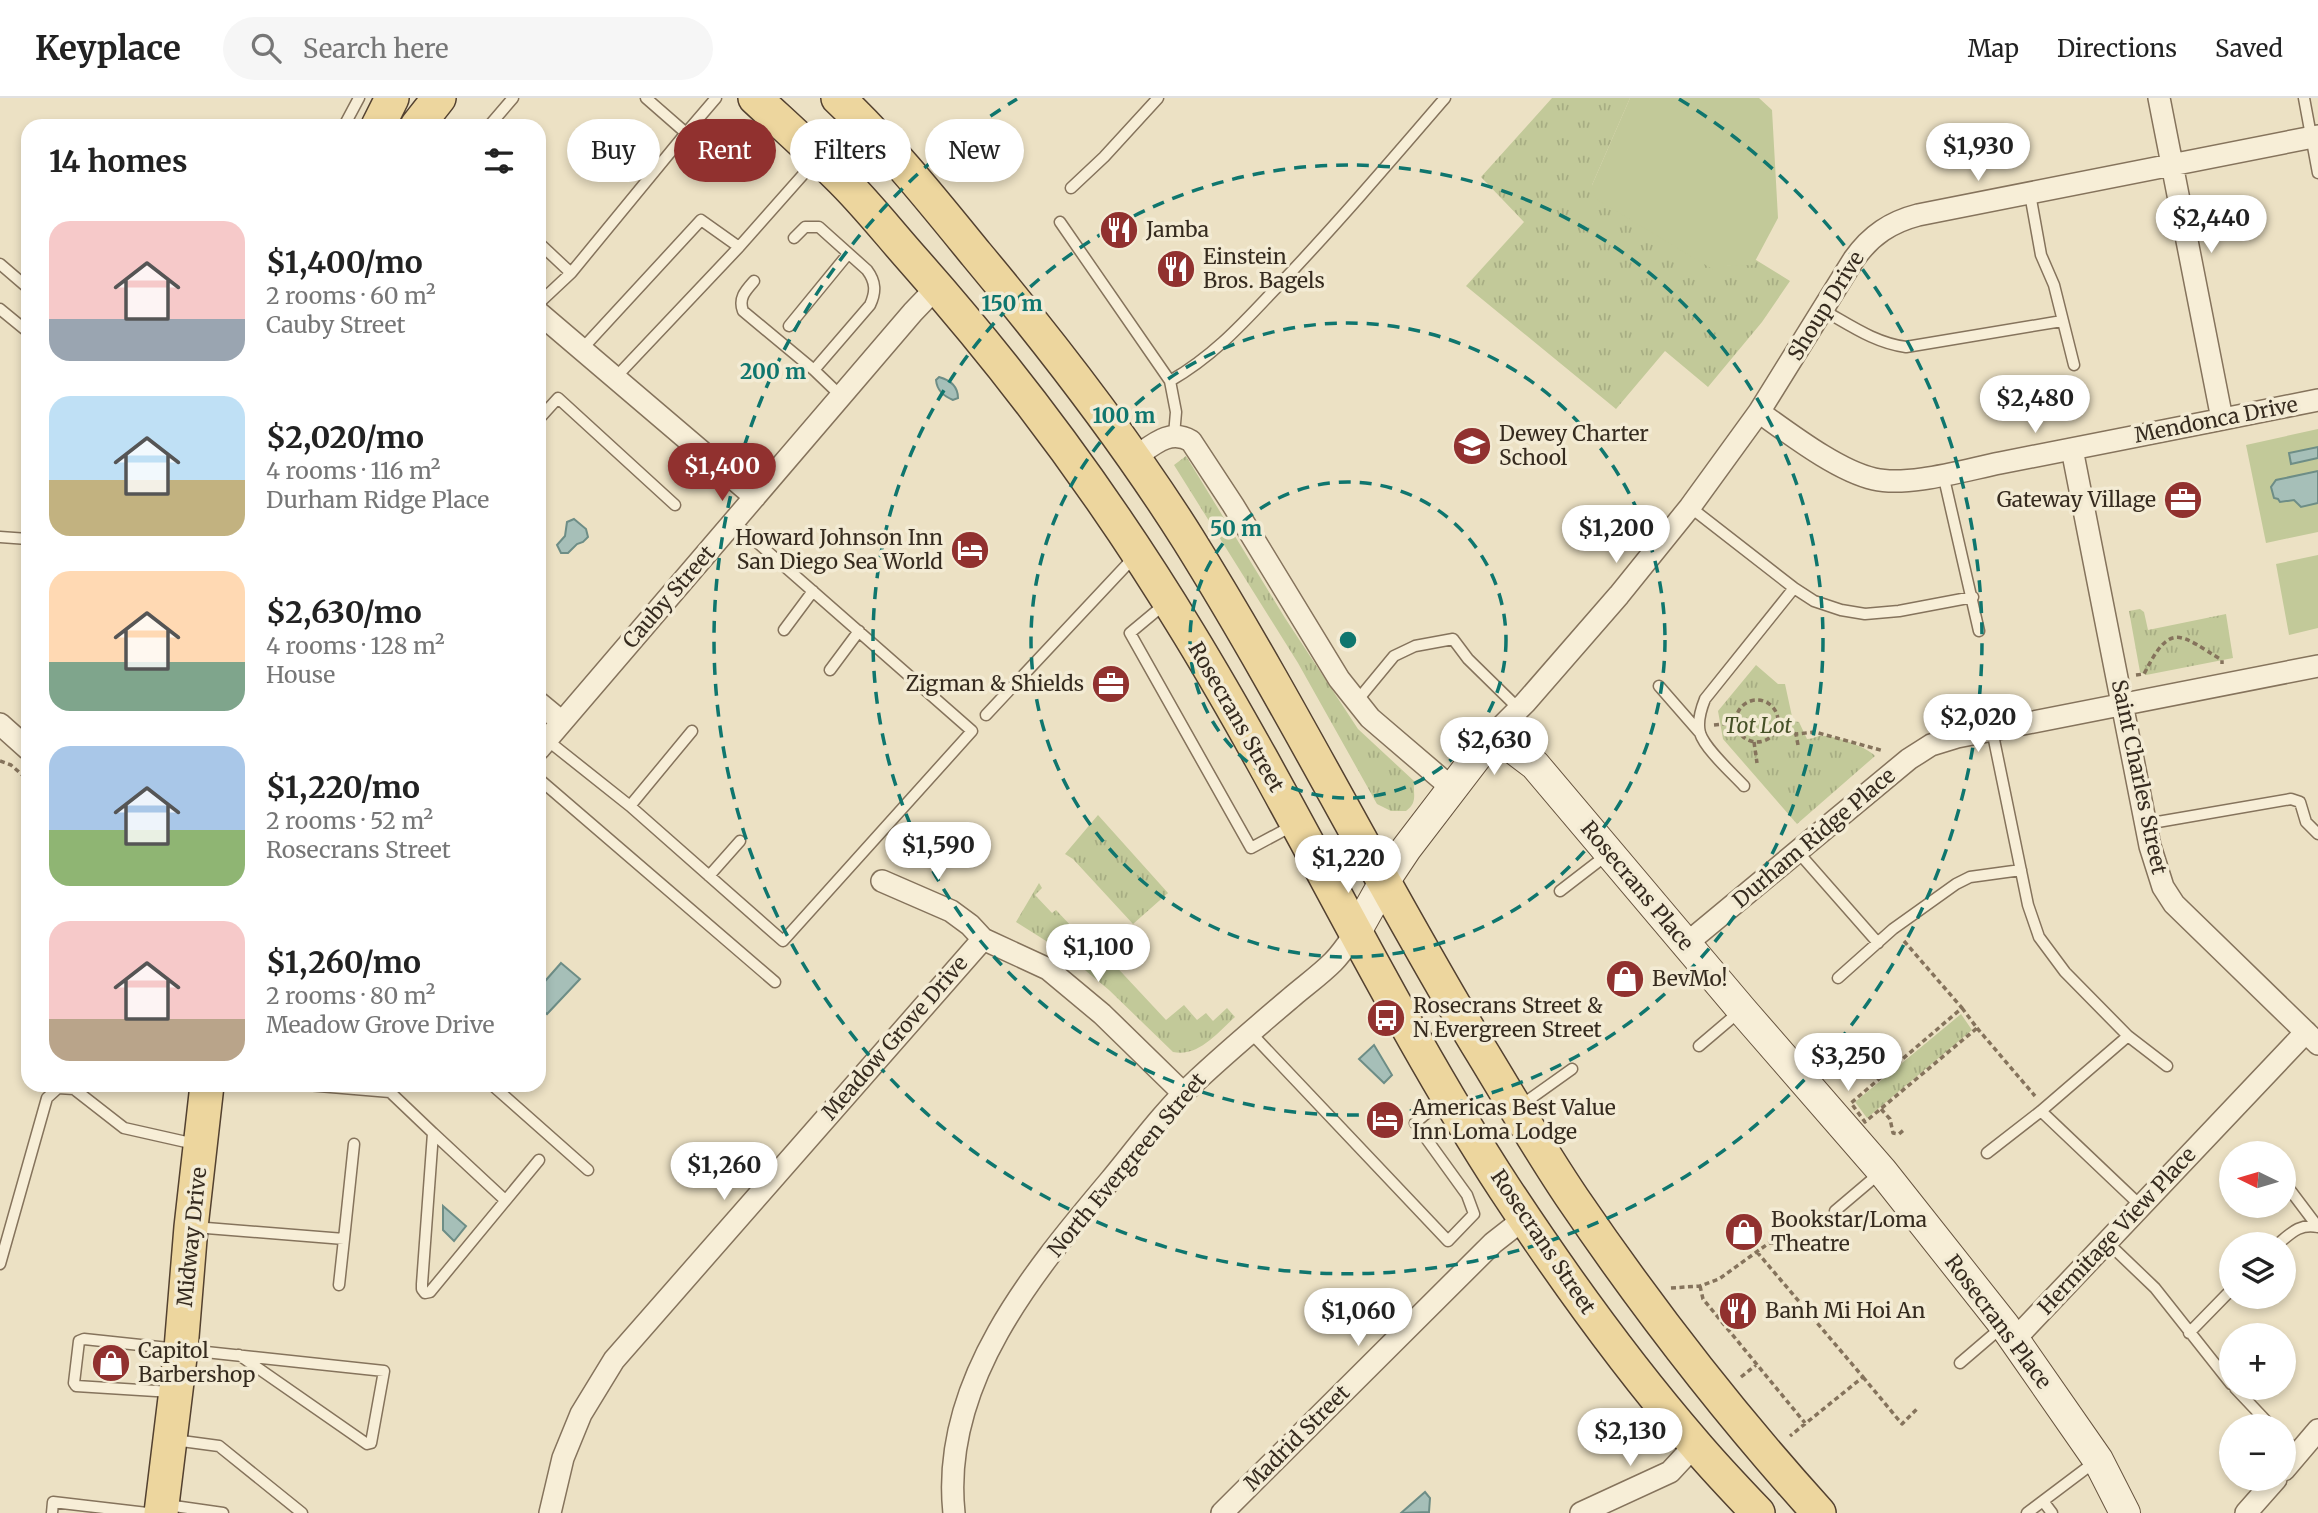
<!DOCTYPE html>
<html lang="en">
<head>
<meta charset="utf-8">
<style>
	body { margin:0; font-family:Merriweather,serif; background:#f6f6f6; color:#222; height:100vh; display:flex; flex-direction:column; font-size:26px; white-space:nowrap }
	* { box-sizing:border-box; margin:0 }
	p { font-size:23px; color:#767676 }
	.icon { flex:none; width:38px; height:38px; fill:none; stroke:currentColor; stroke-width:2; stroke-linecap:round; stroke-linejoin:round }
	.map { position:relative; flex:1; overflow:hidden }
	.details { position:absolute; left:21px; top:21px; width:525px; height:973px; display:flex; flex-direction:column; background:#fff; border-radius:21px; box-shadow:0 4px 10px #0003 }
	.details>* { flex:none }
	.top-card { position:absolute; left:567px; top:21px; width:665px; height:63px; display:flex; gap:14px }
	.needle { width:46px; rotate:275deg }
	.tools { position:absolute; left:2219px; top:1043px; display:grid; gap:14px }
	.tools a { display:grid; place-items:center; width:77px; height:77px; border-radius:50%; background:#fff; box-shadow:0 4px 10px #0003; font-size:35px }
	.price { position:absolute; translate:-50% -60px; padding:0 16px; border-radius:24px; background:#fff; color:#222; font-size:23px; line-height:46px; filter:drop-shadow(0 2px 4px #0008) }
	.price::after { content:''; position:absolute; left:50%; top:42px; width:21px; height:16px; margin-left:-10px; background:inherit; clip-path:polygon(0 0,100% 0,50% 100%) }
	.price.active { background:#91312f; color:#fff }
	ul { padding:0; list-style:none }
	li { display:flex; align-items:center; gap:21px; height:175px; padding:0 28px }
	li span { display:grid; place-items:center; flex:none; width:196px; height:140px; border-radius:21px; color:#555 }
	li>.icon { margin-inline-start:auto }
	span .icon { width:84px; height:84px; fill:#fffc; stroke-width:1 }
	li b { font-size:30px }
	h2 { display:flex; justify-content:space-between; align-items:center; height:84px; padding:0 28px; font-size:30px }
	.tag { padding:0 24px; border-radius:32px; background:#fff; box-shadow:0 4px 10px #0003; font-size:24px; line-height:63px }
	.tag.active { background:#91312f; color:#fff }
	header { display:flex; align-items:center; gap:42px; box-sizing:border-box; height:98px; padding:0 35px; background:#fff; border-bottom:2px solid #e0e0e0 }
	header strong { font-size:33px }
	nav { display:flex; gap:38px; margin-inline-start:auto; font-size:24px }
	.search { width:490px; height:63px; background:#f6f6f6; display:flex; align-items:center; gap:18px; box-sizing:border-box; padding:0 24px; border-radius:38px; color:#767676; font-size:26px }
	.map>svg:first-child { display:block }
</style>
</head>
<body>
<header>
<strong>Keyplace</strong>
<div class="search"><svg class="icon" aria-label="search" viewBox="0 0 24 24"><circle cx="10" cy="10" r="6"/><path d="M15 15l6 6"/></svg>Search here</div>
<nav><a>Map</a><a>Directions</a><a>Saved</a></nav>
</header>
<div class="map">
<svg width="2318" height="1415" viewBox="0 0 2318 1415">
	<defs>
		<pattern id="grass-tufts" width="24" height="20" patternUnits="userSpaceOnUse" patternTransform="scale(1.75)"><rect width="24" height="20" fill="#c2c999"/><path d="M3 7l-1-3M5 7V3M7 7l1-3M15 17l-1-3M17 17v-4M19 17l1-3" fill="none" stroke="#a7ad83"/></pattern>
	</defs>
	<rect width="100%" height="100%" fill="#ece1c4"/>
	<!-- grass -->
	<path fill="url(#grass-tufts)" d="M 1552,0 L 1630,0 L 1592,87 L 1726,168 L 1756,162 L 1790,183 L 1762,224 L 1708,289 L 1665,253 L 1616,311 L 1466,188 L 1524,124 L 1481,79 Z
		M 1186,358 L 1285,520 L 1358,631 L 1414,683 C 1413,697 1418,704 1406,713 L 1391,713 L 1377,706 L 1298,565 L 1174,367 Z
		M 2140,511 L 2144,514 L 2148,532 L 2226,516 L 2233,560 L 2146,577 L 2140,574 L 2129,513 Z
		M 1756,567 L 1778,586 L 1785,586 L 1793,623 L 1799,624 L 1807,641 C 1811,641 1815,639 1819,638 C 1832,636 1867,649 1875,658 L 1797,726 L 1723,641 L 1718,613 Z
		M 1098,717 L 1168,795 L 1133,826 L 1073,761 L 1065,756 Z
		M 1039,785 L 1042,790 L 1035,797 L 1052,815 L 1056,812 L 1106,865 L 1110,862 L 1166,922 L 1184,907 L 1197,922 L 1206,915 L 1213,923 L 1227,910 L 1235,919 C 1217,935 1199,959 1173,954 L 1109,892 L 1062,853 L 1016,824 Z
		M 1961,916 L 1972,932 L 1867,1020 L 1855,1004 Z"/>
	<!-- pitch -->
	<path fill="#c2c999" d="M 1630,0 L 1759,0 L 1772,12 L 1778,120 L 1753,167 L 1726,168 L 1714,172 L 1596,101 L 1592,87 Z
		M 2318,331 L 2318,434 L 2266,445 L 2246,347 Z
		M 2318,457 L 2318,530 L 2289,537 L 2276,466 Z"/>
	<!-- water -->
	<path fill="#a6bfb8" stroke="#6d8d86" stroke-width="2" d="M 939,279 C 950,282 958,288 958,300 L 953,302 C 944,298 937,293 936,282 Z
		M 2318,349 L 2318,360 L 2291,366 L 2289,355 Z
		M 2318,373 L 2318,405 L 2301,409 L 2294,402 L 2280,404 L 2278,401 L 2274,400 L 2271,389 L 2276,382 Z
		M 574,421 L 586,431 L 588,439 L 583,444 L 577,446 L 568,455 L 561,455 L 557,447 L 565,438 L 567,424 Z
		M 561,865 L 580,881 L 547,916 L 539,909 L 539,890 Z
		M 1374,947 L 1392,977 L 1384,985 L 1359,961 Z
		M 443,1108 L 466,1128 L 454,1143 L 443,1132 Z
		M 1425,1394 L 1430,1400 L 1429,1414 L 1401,1415 Z"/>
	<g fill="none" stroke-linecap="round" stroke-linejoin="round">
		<!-- lane casing -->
		<g stroke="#85735c" stroke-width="13">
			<path id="lane" d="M 646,0 L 686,35 L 716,0
				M 2304,0 L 2318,75
				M 344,28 L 359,0
				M 489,28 L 513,0
				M 1071,90 L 1104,59 L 1158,0
				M 2030,96 L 2041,157 L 2054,187 L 2074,267
				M 1060,124 L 1170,283 L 1176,314 L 1174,337
				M 794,140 L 805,129 L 819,129 L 867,172 C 876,184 876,194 870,207 L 814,272
				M 539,145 L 571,175
				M 739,149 L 816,62
				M 0,166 L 28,190
				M 754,183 C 746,192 738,200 743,213 L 814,272 L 841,298
				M 539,205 L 571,175 L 686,35
				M 0,211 L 28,234
				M 1823,212 C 1850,227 1875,245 1906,249 L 2062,223
				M 789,228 L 848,156
				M 582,251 L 701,122 L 739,149 L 616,279
				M 1170,283 C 1215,257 1243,225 1278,188 C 1336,127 1390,64 1445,0
				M 539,321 L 558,300 L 675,407
				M 1943,376 L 1979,533
				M 1690,409 L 1794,490 L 1814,503 L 1841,512 L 1865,516 L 1899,513 L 1973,499
				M 0,439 L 28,441
				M 1166,505 L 1130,535 L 1251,750 L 1292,728
				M 784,532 L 813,493
				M 830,572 L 859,533
				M 1659,588 L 1700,635
				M 1356,604 L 1394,558 L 1415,548 L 1453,541 L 1468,561 L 1519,611
				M 986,617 L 1136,457
				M 1992,632 L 2028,807 L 2039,839 L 2065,874 L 2128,938 L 2167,968
				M 547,642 L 630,708 L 783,843 L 972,633 L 734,424
				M 539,681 L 775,884
				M 1744,688 C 1732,675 1705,651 1700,635 C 1697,624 1701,611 1705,601 L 1794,490
				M 630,708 L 692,633
				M 2146,726 L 2291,701 L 2300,704 L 2306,724 L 2318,736
				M 1798,754 L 1878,845
				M 709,778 L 740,743
				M 1560,793 L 1608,756
				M 1838,880 L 1893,831 L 1956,786 L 1970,779 L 2021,772
				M 1250,934 L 1448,1143 L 1474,1116 L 1467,1097 L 1415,1025 L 1446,999
				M 1699,948 L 1739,914
				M 307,987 L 390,994 L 433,1035
				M 492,987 L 588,1072
				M 1520,1008 L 1572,971
				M 2041,1013 L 2141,1108
				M 1987,1055 L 2041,1013 L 2128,938
				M 2284,1084 L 2318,1129
				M 505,1102 L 433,1035 L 422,1186 L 422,1191 L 425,1195 L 430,1194 L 539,1062
				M 1835,1113 L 1881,1074
				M 194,1129 L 344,1141 L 354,1046
				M 2107,1144 L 2155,1190 L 2231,1286
				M 2278,1146 C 2291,1135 2300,1125 2318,1129
				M 0,1166 L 47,1000 L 58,990 L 74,991 L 124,1030 L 195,1046
				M 339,1187 L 344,1141
				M 2189,1235 L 2231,1192
				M 1960,1265 L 2002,1229
				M 2235,1290 L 2271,1328
				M 172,1294 L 76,1288 L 74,1285 L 79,1243 L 84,1241 C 184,1251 284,1262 384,1273 L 371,1345 L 367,1346 L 239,1257
				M 2284,1341 L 2299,1355
				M 174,1342 L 219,1348 L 302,1415
				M 2043,1403 L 2052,1415
				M 167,1407 L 223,1415
				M 52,1415 L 53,1404 L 147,1415
				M 2027,1415 L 2096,1363"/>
		</g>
		<!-- street casing -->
		<g stroke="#85735c" stroke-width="24">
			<path id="street" d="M 2159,0 L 2222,321
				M 539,215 L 755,399
				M 1759,314 C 1790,336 1838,373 1874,381 C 1908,389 1965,372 2000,365 C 2106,345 2212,323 2318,302
				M 2072,351 L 2150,748 L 2163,789 L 2174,806 L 2318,946
				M 1134,360 C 1152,348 1169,330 1191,343 L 1233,407 L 1339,581 L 1370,620 L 1453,691
				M 539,605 L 562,624
				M 0,626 L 28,651
				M 1494,636 L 1525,605 L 1619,497 L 1690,409 L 1759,314 L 1854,161 C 1871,137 1891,124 1918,117 L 2318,38
				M 539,651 L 913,214 L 937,189
				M 882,783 L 951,813 L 970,827 L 983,841 L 1048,871 L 1102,916 L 1183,995
				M 1686,846 L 1909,661 L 1931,647 L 1957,639 L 2318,568
				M 2015,1241 L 2306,934
				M 2284,1372 L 2318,1332
				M 550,1415 L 563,1360 L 581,1316 L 614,1262 L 983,841
				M 954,1415 C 940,1284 1034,1173 1113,1079 C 1140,1046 1166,1011 1197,982 C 1228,953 1260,926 1293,898 C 1306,887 1321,876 1333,864 C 1342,855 1349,844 1356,834
				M 1222,1415 L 1493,1145 L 1525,1120
				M 1581,1415 L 1670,1374 L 1695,1347
				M 2246,1415 L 2276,1381"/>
		</g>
		<!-- secondary casing -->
		<g stroke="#67543f" stroke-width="32">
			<path id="secondary" d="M 1356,834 L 1384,784 L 1406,751 L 1494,636 L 1535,667 L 1742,912 L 1882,1073 L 2004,1227 L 2098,1362 L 2125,1415"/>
		</g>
		<!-- primary casing -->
		<g stroke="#534130" stroke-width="36">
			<path id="primary" d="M 755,0 C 783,26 811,51 838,78 C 865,104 889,135 914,163 C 1016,278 1109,404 1189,536 C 1300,718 1389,913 1505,1091 C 1563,1179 1624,1264 1693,1344 C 1714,1369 1736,1392 1758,1415
				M 838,0 C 888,47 932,102 976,156 C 1052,247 1125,341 1188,441 C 1291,606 1377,780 1477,946 C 1509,998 1539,1051 1573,1101 C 1648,1211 1730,1317 1819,1415
				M 378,28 L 392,0
				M 417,28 L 439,0
				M 161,1415 L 181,1251 L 191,1129 L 207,987"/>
		</g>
		<!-- path -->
		<path stroke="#85735c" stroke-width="3.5" stroke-dasharray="5 3.5" stroke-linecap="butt" d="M 2136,577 L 2144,576 C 2171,522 2180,537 2222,562 L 2222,566
			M1736 623a21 21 0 1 1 42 0a21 21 0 1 1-42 0Z
			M 1714,627 L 1736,625
			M 1778,631 L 1796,636
			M 1754,644 L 1757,665
			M 1798,647 L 1796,636 L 1815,634 L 1884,653
			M 0,663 L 11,667 L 28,682
			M 1904,843 L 1962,910
			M 1962,910 L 1977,930 L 1865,1024 L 1851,1005 Z
			M 1977,930 L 2035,998
			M 1881,1011 L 1890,1021 L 1893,1035 L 1899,1036 L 1905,1031
			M 1757,1154 L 1863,1279 L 1790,1338
			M 1700,1188 L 1703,1201 L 1805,1325
			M 1671,1190 L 1700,1188 L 1719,1181 L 1769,1145 L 1797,1146
			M 1741,1279 L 1756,1267
			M 1863,1279 L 1902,1326 L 1918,1310"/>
		<!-- lane -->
		<use href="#lane" stroke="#f7eed7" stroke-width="10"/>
		<!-- street -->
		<use href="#street" stroke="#f7eed7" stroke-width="21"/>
		<!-- secondary -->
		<use href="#secondary" stroke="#f7eed7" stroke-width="30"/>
		<!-- primary -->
		<use href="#primary" stroke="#edd69e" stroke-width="33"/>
	</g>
	<!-- distance rings -->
	<g fill="none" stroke="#0f766e" stroke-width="3.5" stroke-dasharray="12 9">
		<circle cx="1348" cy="542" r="158"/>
		<circle cx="1348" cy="542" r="317"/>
		<circle cx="1348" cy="542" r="475"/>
		<path d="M1679 1A634 634 0 1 1 1017 1"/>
	</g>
	<!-- icons -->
	<defs>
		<g id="restaurant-disc" transform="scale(2.0125)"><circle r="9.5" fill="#91312f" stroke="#f3ebd4"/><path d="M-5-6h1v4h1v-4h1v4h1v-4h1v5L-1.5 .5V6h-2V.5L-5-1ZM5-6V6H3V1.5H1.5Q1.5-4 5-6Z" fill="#fff"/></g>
		<g id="school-disc" transform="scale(2.0125)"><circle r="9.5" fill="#91312f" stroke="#f3ebd4"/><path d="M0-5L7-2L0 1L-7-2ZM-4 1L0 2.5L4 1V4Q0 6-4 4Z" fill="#fff"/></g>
		<g id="office-disc" transform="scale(2.0125)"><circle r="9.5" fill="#91312f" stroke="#f3ebd4"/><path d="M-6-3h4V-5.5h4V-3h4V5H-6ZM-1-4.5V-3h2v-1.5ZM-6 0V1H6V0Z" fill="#fff"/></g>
		<g id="hotel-disc" transform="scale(2.0125)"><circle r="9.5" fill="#91312f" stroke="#f3ebd4"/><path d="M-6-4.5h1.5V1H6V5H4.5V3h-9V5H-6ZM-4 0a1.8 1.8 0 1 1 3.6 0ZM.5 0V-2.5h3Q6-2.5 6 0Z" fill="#fff"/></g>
		<g id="shop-disc" transform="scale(2.0125)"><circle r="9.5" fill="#91312f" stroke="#f3ebd4"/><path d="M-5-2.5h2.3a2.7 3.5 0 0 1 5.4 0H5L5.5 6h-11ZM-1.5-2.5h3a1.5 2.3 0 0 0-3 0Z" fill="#fff"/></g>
		<g id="bus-disc" transform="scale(2.0125)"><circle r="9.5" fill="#91312f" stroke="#f3ebd4"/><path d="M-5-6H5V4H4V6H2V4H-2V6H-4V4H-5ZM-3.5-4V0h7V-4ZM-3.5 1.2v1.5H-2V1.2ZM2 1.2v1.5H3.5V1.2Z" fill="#fff"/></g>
	</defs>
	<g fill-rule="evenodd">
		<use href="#restaurant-disc" x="1119" y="132"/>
		<use href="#restaurant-disc" x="1176" y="171"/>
		<use href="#school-disc" x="1472" y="348"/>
		<use href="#office-disc" x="2183" y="402"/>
		<use href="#hotel-disc" x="970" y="452"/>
		<use href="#office-disc" x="1111" y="586"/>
		<use href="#shop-disc" x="1625" y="881"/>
		<use href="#bus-disc" x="1386" y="920"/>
		<use href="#hotel-disc" x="1385" y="1022"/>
		<use href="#shop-disc" x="1744" y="1134"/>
		<use href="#restaurant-disc" x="1738" y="1213"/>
		<use href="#shop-disc" x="111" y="1265"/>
	</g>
	<g text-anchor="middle" stroke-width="7" stroke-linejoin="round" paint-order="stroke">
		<!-- poi labels -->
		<g font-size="21" fill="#362b1f" stroke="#f3ebd4" text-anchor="start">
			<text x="1146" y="139">Jamba</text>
			<text x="1203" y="166">Einstein<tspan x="1203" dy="24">Bros. Bagels</tspan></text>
			<text x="1499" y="343">Dewey Charter<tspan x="1499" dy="24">School</tspan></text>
			<text x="2156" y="409" text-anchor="end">Gateway Village</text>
			<text x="943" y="447" text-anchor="end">Howard Johnson Inn<tspan x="943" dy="24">San Diego Sea World</tspan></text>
			<text x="1084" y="593" text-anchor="end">Zigman &amp; Shields</text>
			<text x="1652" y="888">BevMo!</text>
			<text x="1413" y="915">Rosecrans Street &amp;<tspan x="1413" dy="24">N Evergreen Street</tspan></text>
			<text x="1412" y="1017">Americas Best Value<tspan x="1412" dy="24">Inn Loma Lodge</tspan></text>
			<text x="1771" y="1129">Bookstar/Loma<tspan x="1771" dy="24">Theatre</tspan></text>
			<text x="1765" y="1220">Banh Mi Hoi An</text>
			<text x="138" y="1260">Capitol<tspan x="138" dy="24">Barbershop</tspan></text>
		</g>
		<!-- street labels -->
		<g font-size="21" fill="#362b1f" stroke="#f3ebd4">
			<text transform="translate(1826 208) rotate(-58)" y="7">Shoup Drive</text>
			<text transform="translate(2216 322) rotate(-11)" y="7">Mendonca Drive</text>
			<text transform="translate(669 499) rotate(-49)" y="7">Cauby Street</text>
			<text transform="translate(1236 619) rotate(60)" y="7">Rosecrans Street</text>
			<text transform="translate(2139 679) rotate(78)" y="7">Saint Charles Street</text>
			<text transform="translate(1814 740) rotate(-40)" y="7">Durham Ridge Place</text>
			<text transform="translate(1637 788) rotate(50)" y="7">Rosecrans Place</text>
			<text transform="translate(895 940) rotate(-49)" y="7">Meadow Grove Drive</text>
			<text transform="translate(1127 1067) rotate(-50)" y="7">North Evergreen Street</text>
			<text transform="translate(2117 1133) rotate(-47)" y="7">Hermitage View Place</text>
			<text transform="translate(192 1139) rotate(-84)" y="7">Midway Drive</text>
			<text transform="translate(1543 1144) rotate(56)" y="7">Rosecrans Street</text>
			<text transform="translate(1998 1224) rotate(53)" y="7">Rosecrans Place</text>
			<text transform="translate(1297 1340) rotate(-45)" y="7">Madrid Street</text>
		</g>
		<!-- park labels -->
		<g font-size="21" font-style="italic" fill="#465127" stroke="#f3ebd4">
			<text x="1758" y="635">Tot Lot</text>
		</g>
	</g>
	<circle cx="1348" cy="542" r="10" fill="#0f766e" stroke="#f3ebd4" stroke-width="3.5"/>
	<g font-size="21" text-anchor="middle" font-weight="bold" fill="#0f766e" stroke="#f3ebd4" stroke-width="7" stroke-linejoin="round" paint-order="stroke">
		<text x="1012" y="213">150 m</text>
		<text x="773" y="281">200 m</text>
		<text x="1124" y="325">100 m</text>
		<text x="1236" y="438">50 m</text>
	</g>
</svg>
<div class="tools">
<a><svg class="needle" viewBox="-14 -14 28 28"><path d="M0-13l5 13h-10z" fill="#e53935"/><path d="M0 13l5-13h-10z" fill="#767676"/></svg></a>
<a><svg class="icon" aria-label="layers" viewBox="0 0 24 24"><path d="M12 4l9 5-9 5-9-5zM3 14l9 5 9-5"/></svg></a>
<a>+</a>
<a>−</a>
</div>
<b class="price" style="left:1978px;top:85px">$1,930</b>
<b class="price" style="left:2211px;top:157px">$2,440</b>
<b class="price" style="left:2035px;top:337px">$2,480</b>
<b class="price active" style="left:722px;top:405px">$1,400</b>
<b class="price" style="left:1616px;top:467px">$1,200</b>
<b class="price" style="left:1978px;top:656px">$2,020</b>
<b class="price" style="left:1494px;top:679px">$2,630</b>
<b class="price" style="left:938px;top:784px">$1,590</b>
<b class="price" style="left:1348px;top:797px">$1,220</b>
<b class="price" style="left:1098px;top:886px">$1,100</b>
<b class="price" style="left:1848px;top:995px">$3,250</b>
<b class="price" style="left:724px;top:1104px">$1,260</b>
<b class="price" style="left:1358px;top:1250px">$1,060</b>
<b class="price" style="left:1630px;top:1370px">$2,130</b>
<div class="top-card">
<a class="tag">Buy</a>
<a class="tag active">Rent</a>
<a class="tag">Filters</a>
<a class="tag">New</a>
</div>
<section class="details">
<h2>14 homes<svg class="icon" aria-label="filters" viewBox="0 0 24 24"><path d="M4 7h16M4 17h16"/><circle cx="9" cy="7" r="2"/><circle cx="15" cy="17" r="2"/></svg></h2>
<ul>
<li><span style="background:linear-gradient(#f6c9c9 70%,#9aa5b1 0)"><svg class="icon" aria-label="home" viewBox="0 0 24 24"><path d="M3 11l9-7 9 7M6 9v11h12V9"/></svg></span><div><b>$1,400/mo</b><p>2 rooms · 60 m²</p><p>Cauby Street</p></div></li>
<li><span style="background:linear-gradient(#bfe0f5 60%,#c2b280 0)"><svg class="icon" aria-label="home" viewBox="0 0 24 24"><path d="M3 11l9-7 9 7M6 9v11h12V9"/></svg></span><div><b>$2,020/mo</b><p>4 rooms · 116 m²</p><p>Durham Ridge Place</p></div></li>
<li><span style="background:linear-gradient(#ffd9b3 65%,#7fa58c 0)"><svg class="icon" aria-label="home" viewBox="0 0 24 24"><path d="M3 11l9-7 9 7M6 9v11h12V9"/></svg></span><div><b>$2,630/mo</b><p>4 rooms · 128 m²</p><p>House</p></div></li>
<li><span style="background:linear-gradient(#a9c7e8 60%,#8fb573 0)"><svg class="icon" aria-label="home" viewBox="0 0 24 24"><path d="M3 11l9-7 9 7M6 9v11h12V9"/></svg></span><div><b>$1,220/mo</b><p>2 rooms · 52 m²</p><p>Rosecrans Street</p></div></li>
<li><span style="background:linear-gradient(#f6c9c9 70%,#b9a48a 0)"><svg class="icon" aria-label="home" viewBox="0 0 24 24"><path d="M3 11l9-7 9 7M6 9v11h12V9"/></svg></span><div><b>$1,260/mo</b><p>2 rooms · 80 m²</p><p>Meadow Grove Drive</p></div></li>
</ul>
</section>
</div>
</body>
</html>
